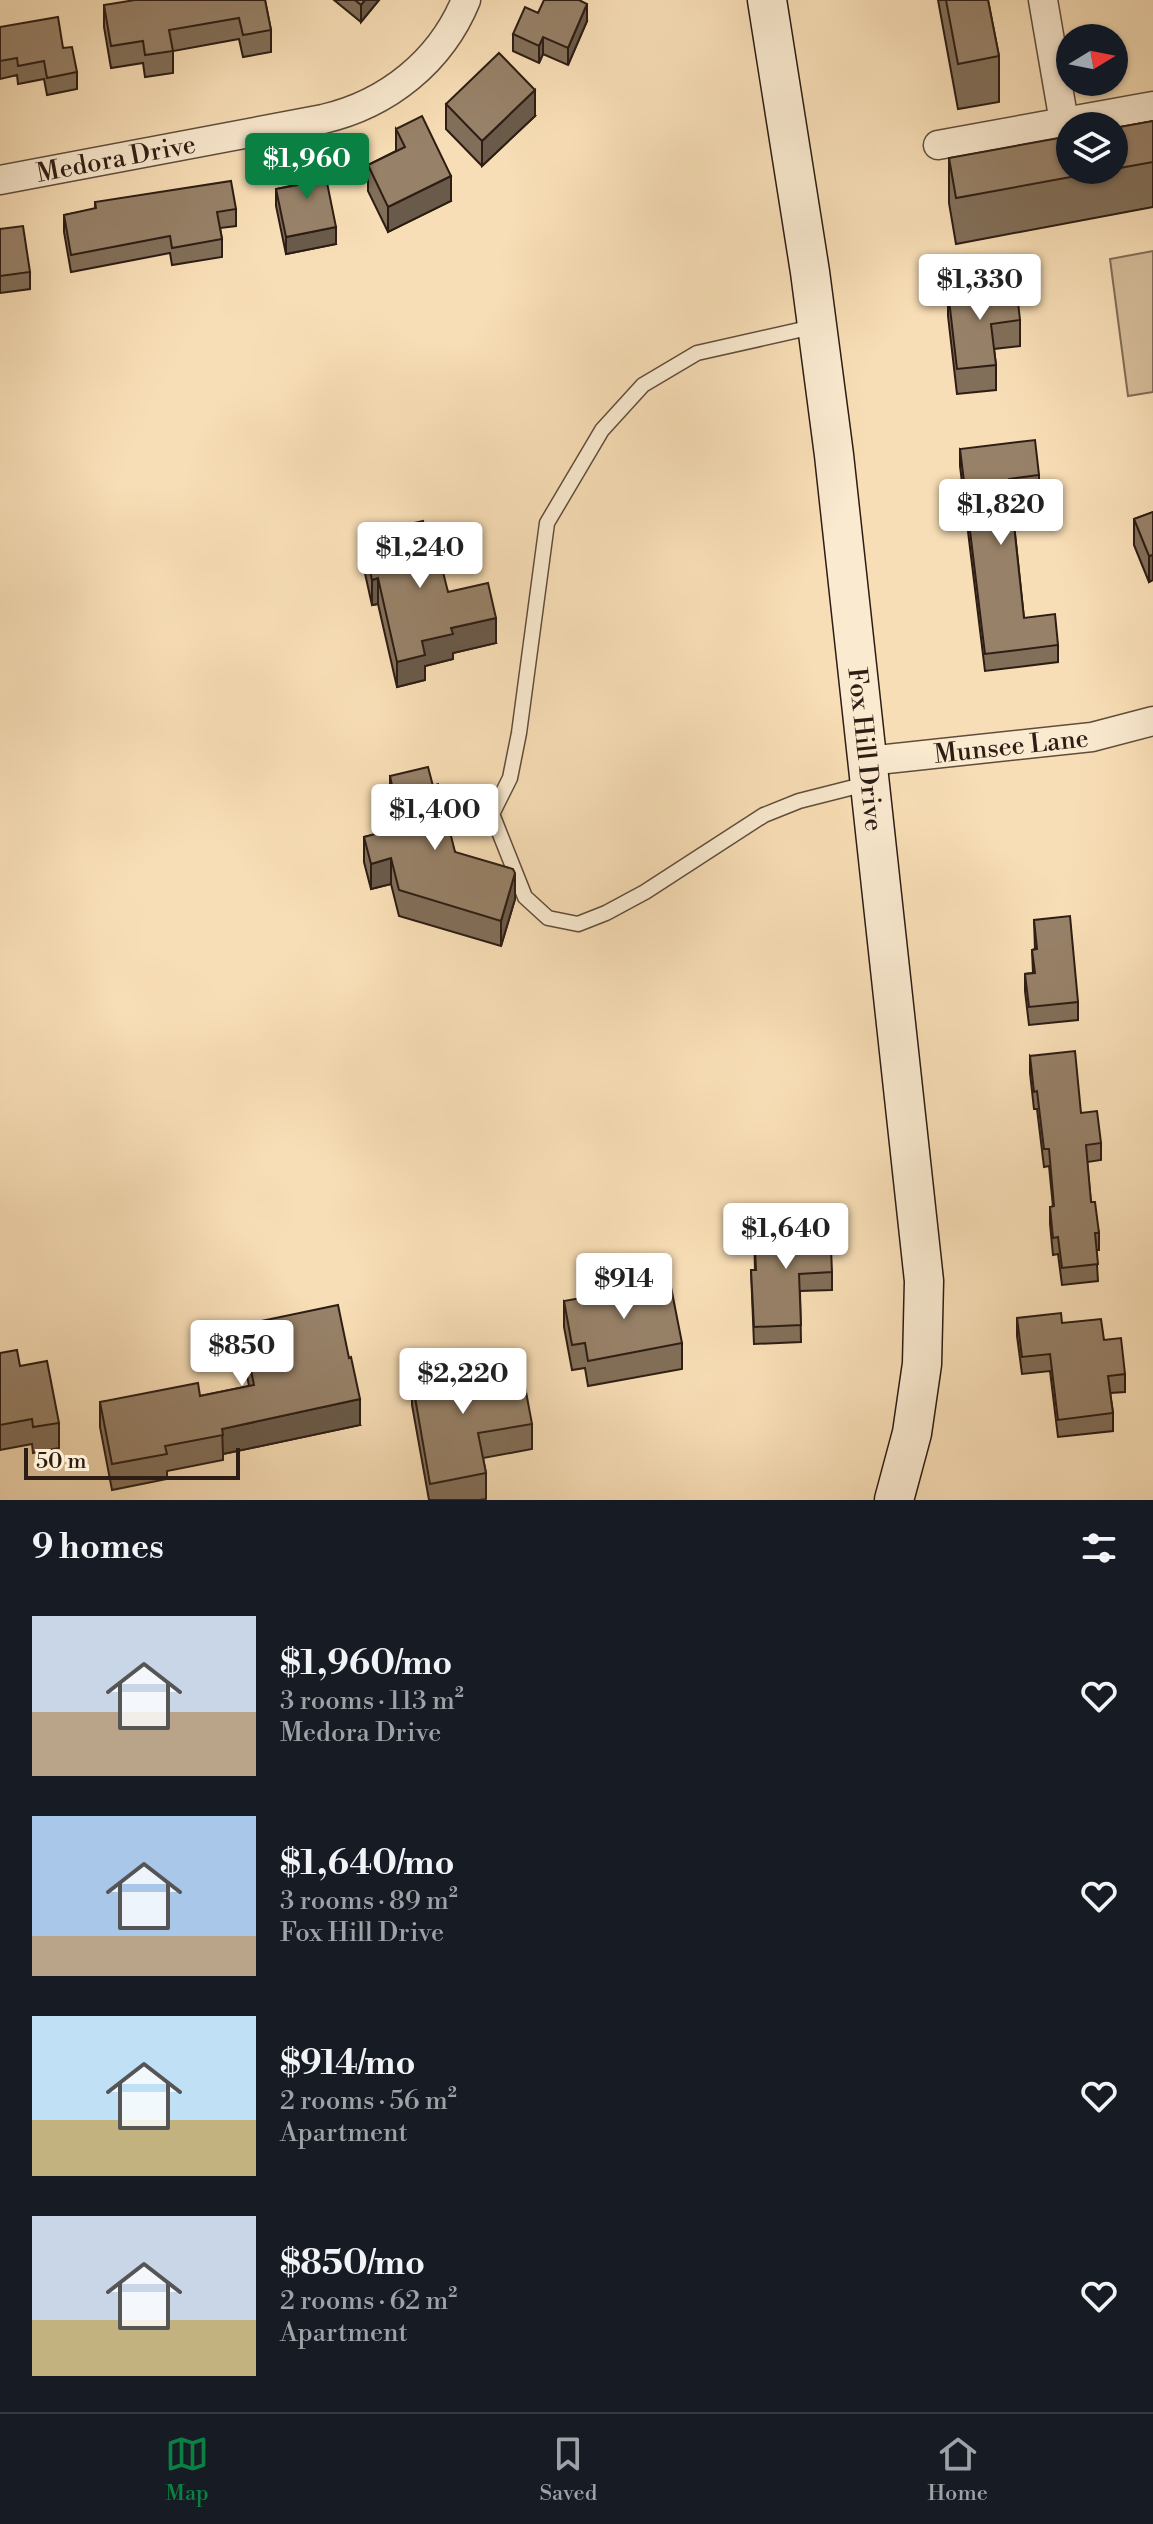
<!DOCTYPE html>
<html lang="en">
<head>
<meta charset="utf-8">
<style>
	body { margin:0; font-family:"Libre Bodoni",serif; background:#242831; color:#f1f3f6; height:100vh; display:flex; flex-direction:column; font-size:30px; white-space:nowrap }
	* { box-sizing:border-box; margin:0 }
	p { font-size:26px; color:#9ea1a6 }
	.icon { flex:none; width:44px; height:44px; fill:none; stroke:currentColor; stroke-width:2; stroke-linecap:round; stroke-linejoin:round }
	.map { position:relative; height:1500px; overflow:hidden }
	.side { display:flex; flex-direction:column; background:#171b24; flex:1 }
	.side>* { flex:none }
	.needle { width:52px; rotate:80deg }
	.fabs { position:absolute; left:1056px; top:24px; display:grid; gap:16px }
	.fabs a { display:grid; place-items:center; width:72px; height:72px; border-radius:50%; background:#171b24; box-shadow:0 2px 6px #0004; font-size:40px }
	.scale { position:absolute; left:24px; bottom:20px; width:216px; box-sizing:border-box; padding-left:8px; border:4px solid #2d1d14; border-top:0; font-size:22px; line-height:28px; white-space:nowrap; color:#2d1d14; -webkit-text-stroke:6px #faead0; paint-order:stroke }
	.price { position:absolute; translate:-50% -68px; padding:0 18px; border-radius:8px; background:#fff; color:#222; font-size:26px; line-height:52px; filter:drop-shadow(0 2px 4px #0008) }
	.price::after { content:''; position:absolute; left:50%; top:48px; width:24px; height:18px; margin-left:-12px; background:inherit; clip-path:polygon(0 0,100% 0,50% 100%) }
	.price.on { background:#0b8043; color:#fff }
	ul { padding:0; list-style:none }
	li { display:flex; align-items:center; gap:24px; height:200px; padding:0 32px }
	li span { display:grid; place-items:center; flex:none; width:224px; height:160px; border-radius:0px; color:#555 }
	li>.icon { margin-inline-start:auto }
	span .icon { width:96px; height:96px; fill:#fffc; stroke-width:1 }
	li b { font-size:34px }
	h2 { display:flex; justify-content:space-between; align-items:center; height:96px; padding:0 32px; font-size:34px }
	.menu { display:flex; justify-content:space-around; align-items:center; height:112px; border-top:2px solid #363941; background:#171b24; font-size:22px; color:#9ea1a6 }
	.menu a { display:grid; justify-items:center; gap:4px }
	.menu .on { color:#0b8043 }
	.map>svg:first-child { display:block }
</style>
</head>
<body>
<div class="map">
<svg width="1153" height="1500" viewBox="0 0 1153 1500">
	<rect width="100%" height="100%" fill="#f8deb6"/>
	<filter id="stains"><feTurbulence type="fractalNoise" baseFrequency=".0025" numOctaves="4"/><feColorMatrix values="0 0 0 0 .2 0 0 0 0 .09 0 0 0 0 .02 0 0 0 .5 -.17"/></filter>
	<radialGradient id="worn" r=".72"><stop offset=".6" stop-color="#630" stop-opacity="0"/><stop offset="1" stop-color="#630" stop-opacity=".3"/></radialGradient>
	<!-- green -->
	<path fill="#d5bd9a" stroke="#816d57" stroke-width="2" d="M 1153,251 L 1153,392 L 1128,396 L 1110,259 Z"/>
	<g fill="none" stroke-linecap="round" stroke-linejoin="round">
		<!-- lane casing -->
		<g stroke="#604d3c" stroke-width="17">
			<path id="lane" d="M 817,326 L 697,353 L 643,385 L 602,430 L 547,523 L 519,733 L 510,778 L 492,814 L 525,897 L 548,918 L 578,924 L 606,913 L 645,892 L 764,815 L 799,801 L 866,784"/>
		</g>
		<!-- street casing -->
		<g stroke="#604d3c" stroke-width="31">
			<g id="street">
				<path d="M 1043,0 L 1064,122"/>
				<path d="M 938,145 L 1153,106"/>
				<path id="s1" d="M 0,180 L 323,119 C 388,104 441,61 466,0"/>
				<path id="s2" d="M 868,761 L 1092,737 L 1153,721"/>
			</g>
		</g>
		<!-- secondary casing -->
		<g stroke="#2d1d14" stroke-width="41">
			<g id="secondary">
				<path id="s3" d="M 767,0 L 810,272 L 834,455 L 924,1281 L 922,1364 L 912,1433 L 894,1500"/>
			</g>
		</g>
		<!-- lane -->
		<use href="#lane" stroke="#faead0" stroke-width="14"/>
		<!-- street -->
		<use href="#street" stroke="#faead0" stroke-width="28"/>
		<!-- secondary -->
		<use href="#secondary" stroke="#faead0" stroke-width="38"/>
	</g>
	<!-- wall -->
	<path fill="#826f59" stroke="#2d1d14" stroke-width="2" d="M 265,0 L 271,30 L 271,52 L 243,57 L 239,39 L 173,51 L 173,73 L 145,77 L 143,63 L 111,68 L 104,27 L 104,5 Z
		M 334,0 L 379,0 L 361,22 Z
		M 938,0 L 988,0 L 999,56 L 999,102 L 958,109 Z
		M 538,13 L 587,21 L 568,65 L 543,54 L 539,63 L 513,51 L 513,34 Z
		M 0,27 L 63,48 L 77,72 L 77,89 L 47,95 L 44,79 L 18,84 L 17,75 L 0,79 Z
		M 446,104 L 535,116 L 482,166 L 446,129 Z
		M 1153,121 L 1153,207 L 956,244 L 949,203 L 949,158 L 1070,170 L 1114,170 L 1114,128 Z
		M 396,129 L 451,201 L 388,232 L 368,191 L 368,165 L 396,151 Z
		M 294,163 L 336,244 L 286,254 L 276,206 L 276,189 L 295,185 Z
		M 95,202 L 236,209 L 236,226 L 220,228 L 222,239 L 222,257 L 172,265 L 170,253 L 71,272 L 64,232 L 64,215 L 95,209 Z
		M 0,229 L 30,272 L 30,289 L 0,293 Z
		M 948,291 L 1020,320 L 1020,346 L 994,349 L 996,365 L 996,390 L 957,394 L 948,316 Z
		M 960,449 L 1039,475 L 1039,493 L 1011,496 L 1024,618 L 1058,645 L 1058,662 L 985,671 L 960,466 Z
		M 1153,512 L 1153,580 L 1149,582 L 1134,545 L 1134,519 Z
		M 362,535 L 428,546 L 448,592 L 496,643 L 453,653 L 453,659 L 425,666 L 425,680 L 397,687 L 378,604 L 372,605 L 362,560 Z
		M 390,776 L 433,786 L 455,852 L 515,899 L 501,946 L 399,916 L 391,884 L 371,889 L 364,862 L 364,837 L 388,831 L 386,823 L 386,798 L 390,797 Z
		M 1034,920 L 1078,1002 L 1078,1020 L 1029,1025 L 1025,991 L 1025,974 L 1033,973 L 1032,950 L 1035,949 Z
		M 1030,1056 L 1081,1113 L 1101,1143 L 1101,1160 L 1087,1162 L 1091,1202 L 1099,1233 L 1099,1250 L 1096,1250 L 1098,1281 L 1062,1285 L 1058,1254 L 1053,1255 L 1050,1224 L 1050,1207 L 1053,1207 L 1049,1166 L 1044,1167 L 1037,1109 L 1034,1109 L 1030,1073 Z
		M 754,1229 L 832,1272 L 832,1290 L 800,1291 L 801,1342 L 754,1344 L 751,1270 L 755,1270 Z
		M 564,1301 L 682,1343 L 682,1369 L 588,1386 L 585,1368 L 572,1370 L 564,1327 Z
		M 1017,1318 L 1062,1323 L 1104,1340 L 1125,1374 L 1125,1392 L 1110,1393 L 1113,1413 L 1113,1431 L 1058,1437 L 1050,1371 L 1022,1374 L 1017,1336 Z
		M 242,1325 L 360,1425 L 223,1454 L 223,1460 L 167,1471 L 167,1479 L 112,1490 L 100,1427 L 100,1402 L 200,1396 L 249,1386 L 242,1350 Z
		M 0,1353 L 20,1366 L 59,1423 L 59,1448 L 33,1453 L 32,1444 L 0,1450 Z
		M 426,1360 L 462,1372 L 486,1388 L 532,1424 L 532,1449 L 483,1458 L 486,1473 L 486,1499 L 479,1500 L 429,1500 L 412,1405 L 412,1380 L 426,1377 Z"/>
	<!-- shaded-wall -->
	<path fill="#6a5a49" stroke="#2d1d14" stroke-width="2" d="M 365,0 L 379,0 L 361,22 L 361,5 Z
		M 587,4 L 587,21 L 568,65 L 568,48 Z
		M 543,37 L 543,54 L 539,63 L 539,46 Z
		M 535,90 L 535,116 L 482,166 L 482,141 Z
		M 451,176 L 451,201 L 388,232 L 388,207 Z
		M 336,227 L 336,244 L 286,254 L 286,237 Z
		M 1153,555 L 1153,580 L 1149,582 L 1149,556 Z
		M 378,578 L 378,604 L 372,605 L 372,580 Z
		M 496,618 L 496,643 L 453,653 L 453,659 L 425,666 L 425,680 L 397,687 L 397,662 L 422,641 L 451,628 Z
		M 391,858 L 391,884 L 371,889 L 371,864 Z
		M 515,873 L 515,899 L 501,946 L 501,921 Z
		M 360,1399 L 360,1425 L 223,1454 L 222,1429 Z"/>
	<!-- building -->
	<path fill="#978168" stroke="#2d1d14" stroke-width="2" d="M 135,0 L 265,0 L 271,30 L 243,35 L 239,18 L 169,30 L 173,51 L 145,55 L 143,41 L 111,46 L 104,5 Z
		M 355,0 L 365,0 L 361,5 Z
		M 544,0 L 579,0 L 587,4 L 568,48 L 543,37 L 539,46 L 513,34 L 525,7 L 538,13 Z
		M 946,0 L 988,0 L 999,56 L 958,64 Z
		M 58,17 L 63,48 L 72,47 L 77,72 L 47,78 L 44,61 L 18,66 L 17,58 L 0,61 L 0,27 Z
		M 499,53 L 535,90 L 482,141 L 446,104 Z
		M 422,116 L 451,176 L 388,207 L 368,165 L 405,147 L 396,129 Z
		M 1153,121 L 1153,162 L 1114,169 L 1114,128 Z
		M 1070,136 L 1070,170 L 1109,170 L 956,198 L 949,158 Z
		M 322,158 L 336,227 L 286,237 L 276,189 L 298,185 L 294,163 Z
		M 231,181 L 236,209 L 217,212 L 222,239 L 172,248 L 170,236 L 71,255 L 64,215 L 96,208 L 95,202 Z
		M 23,226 L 30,272 L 0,276 L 0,229 Z
		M 1016,284 L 1020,320 L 991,324 L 996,365 L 957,369 L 948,291 Z
		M 1035,440 L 1039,475 L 1009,479 L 1024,618 L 1055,614 L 1058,645 L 985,654 L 960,449 Z
		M 1153,512 L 1153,555 L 1149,556 L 1134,519 Z
		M 423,521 L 428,546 L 436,544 L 448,592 L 488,583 L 496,618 L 451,628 L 453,634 L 422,641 L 425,655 L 397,662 L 378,578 L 372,580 L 362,535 Z
		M 428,767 L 433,786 L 438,784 L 455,852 L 513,869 L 515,873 L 501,921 L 399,890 L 391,858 L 371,864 L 364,837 L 394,829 L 386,798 L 394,795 L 390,776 Z
		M 1070,916 L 1078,1002 L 1029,1007 L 1025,974 L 1035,973 L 1032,950 L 1037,949 L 1034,920 Z
		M 1075,1051 L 1081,1113 L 1097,1111 L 1101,1143 L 1086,1145 L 1091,1202 L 1095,1202 L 1099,1233 L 1095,1233 L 1098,1264 L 1062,1268 L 1058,1237 L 1053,1238 L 1050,1207 L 1054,1206 L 1049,1149 L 1044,1149 L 1037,1091 L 1034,1092 L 1030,1056 Z
		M 830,1225 L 832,1272 L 799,1274 L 801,1325 L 754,1327 L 751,1270 L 756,1270 L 754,1229 Z
		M 670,1282 L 682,1343 L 588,1361 L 585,1343 L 572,1345 L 564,1301 Z
		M 338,1305 L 349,1358 L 351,1357 L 360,1399 L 222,1429 L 223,1435 L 165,1446 L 167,1454 L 112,1464 L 100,1402 L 198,1383 L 200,1396 L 254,1385 L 242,1325 Z
		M 1061,1313 L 1062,1323 L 1101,1319 L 1104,1340 L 1121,1338 L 1125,1374 L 1108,1376 L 1113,1413 L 1058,1420 L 1050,1354 L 1022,1357 L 1017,1318 Z
		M 17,1350 L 20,1366 L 47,1361 L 59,1423 L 33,1427 L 32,1419 L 0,1425 L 0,1353 Z
		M 459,1355 L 462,1372 L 483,1368 L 486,1388 L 524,1381 L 532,1424 L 478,1433 L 486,1473 L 430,1484 L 412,1380 L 428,1377 L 426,1360 Z"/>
	<g text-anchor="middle" stroke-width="8" stroke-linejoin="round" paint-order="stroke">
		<!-- street labels -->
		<g font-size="26" fill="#2d1d14" stroke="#faead0">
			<text dy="9" stroke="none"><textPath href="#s1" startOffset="118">Medora Drive</textPath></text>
			<text dy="9" stroke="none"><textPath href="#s2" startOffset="144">Munsee Lane</textPath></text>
			<text dy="9" stroke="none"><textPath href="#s3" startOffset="756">Fox Hill Drive</textPath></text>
		</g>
	</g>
	<rect width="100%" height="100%" filter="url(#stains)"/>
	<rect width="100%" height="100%" fill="url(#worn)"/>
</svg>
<div class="fabs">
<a><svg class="needle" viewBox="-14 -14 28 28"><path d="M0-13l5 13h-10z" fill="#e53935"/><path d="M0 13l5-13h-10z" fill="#9ea1a6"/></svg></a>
<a><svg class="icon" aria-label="layers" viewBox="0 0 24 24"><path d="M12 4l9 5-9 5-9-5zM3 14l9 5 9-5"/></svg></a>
</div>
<div class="scale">50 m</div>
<b class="price on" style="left:307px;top:201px">$1,960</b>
<b class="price" style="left:980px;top:322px">$1,330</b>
<b class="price" style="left:1001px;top:547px">$1,820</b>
<b class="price" style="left:420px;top:590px">$1,240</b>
<b class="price" style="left:435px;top:852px">$1,400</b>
<b class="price" style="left:786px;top:1271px">$1,640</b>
<b class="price" style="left:624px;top:1321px">$914</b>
<b class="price" style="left:242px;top:1388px">$850</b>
<b class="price" style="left:463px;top:1416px">$2,220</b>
</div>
<section class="side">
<h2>9 homes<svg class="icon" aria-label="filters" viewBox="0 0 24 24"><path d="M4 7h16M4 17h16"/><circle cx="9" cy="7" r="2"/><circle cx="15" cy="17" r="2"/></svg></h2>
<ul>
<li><span style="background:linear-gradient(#c9d6e8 60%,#b9a48a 0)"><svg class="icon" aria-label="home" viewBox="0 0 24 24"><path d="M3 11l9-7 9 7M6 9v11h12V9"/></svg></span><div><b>$1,960/mo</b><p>3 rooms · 113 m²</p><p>Medora Drive</p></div><svg class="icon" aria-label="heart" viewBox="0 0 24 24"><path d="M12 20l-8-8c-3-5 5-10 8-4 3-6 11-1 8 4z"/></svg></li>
<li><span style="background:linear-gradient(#a9c7e8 75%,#b9a48a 0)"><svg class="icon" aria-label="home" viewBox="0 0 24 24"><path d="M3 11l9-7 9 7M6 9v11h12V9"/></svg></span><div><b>$1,640/mo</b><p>3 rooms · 89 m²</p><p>Fox Hill Drive</p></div><svg class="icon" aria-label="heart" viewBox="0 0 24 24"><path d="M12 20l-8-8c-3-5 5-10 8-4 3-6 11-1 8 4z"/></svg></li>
<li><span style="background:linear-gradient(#bfe0f5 65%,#c2b280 0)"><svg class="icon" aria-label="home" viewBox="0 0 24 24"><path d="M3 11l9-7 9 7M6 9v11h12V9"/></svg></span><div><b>$914/mo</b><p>2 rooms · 56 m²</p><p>Apartment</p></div><svg class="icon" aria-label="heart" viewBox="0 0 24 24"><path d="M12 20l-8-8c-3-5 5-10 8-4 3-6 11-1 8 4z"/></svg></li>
<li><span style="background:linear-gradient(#c9d6e8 65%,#c2b280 0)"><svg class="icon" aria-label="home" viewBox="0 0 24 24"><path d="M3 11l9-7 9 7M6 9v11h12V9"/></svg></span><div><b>$850/mo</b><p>2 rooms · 62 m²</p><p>Apartment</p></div><svg class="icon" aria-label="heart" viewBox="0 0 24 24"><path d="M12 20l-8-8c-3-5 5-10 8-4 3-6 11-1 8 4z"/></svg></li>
</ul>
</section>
<nav class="menu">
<a class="on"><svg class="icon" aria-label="map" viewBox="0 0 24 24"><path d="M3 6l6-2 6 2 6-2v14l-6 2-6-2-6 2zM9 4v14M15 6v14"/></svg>Map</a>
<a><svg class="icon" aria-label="saved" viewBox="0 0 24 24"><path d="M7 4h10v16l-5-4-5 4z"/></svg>Saved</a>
<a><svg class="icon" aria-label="home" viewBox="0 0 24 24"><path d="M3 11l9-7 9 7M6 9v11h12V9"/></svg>Home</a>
</nav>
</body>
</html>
